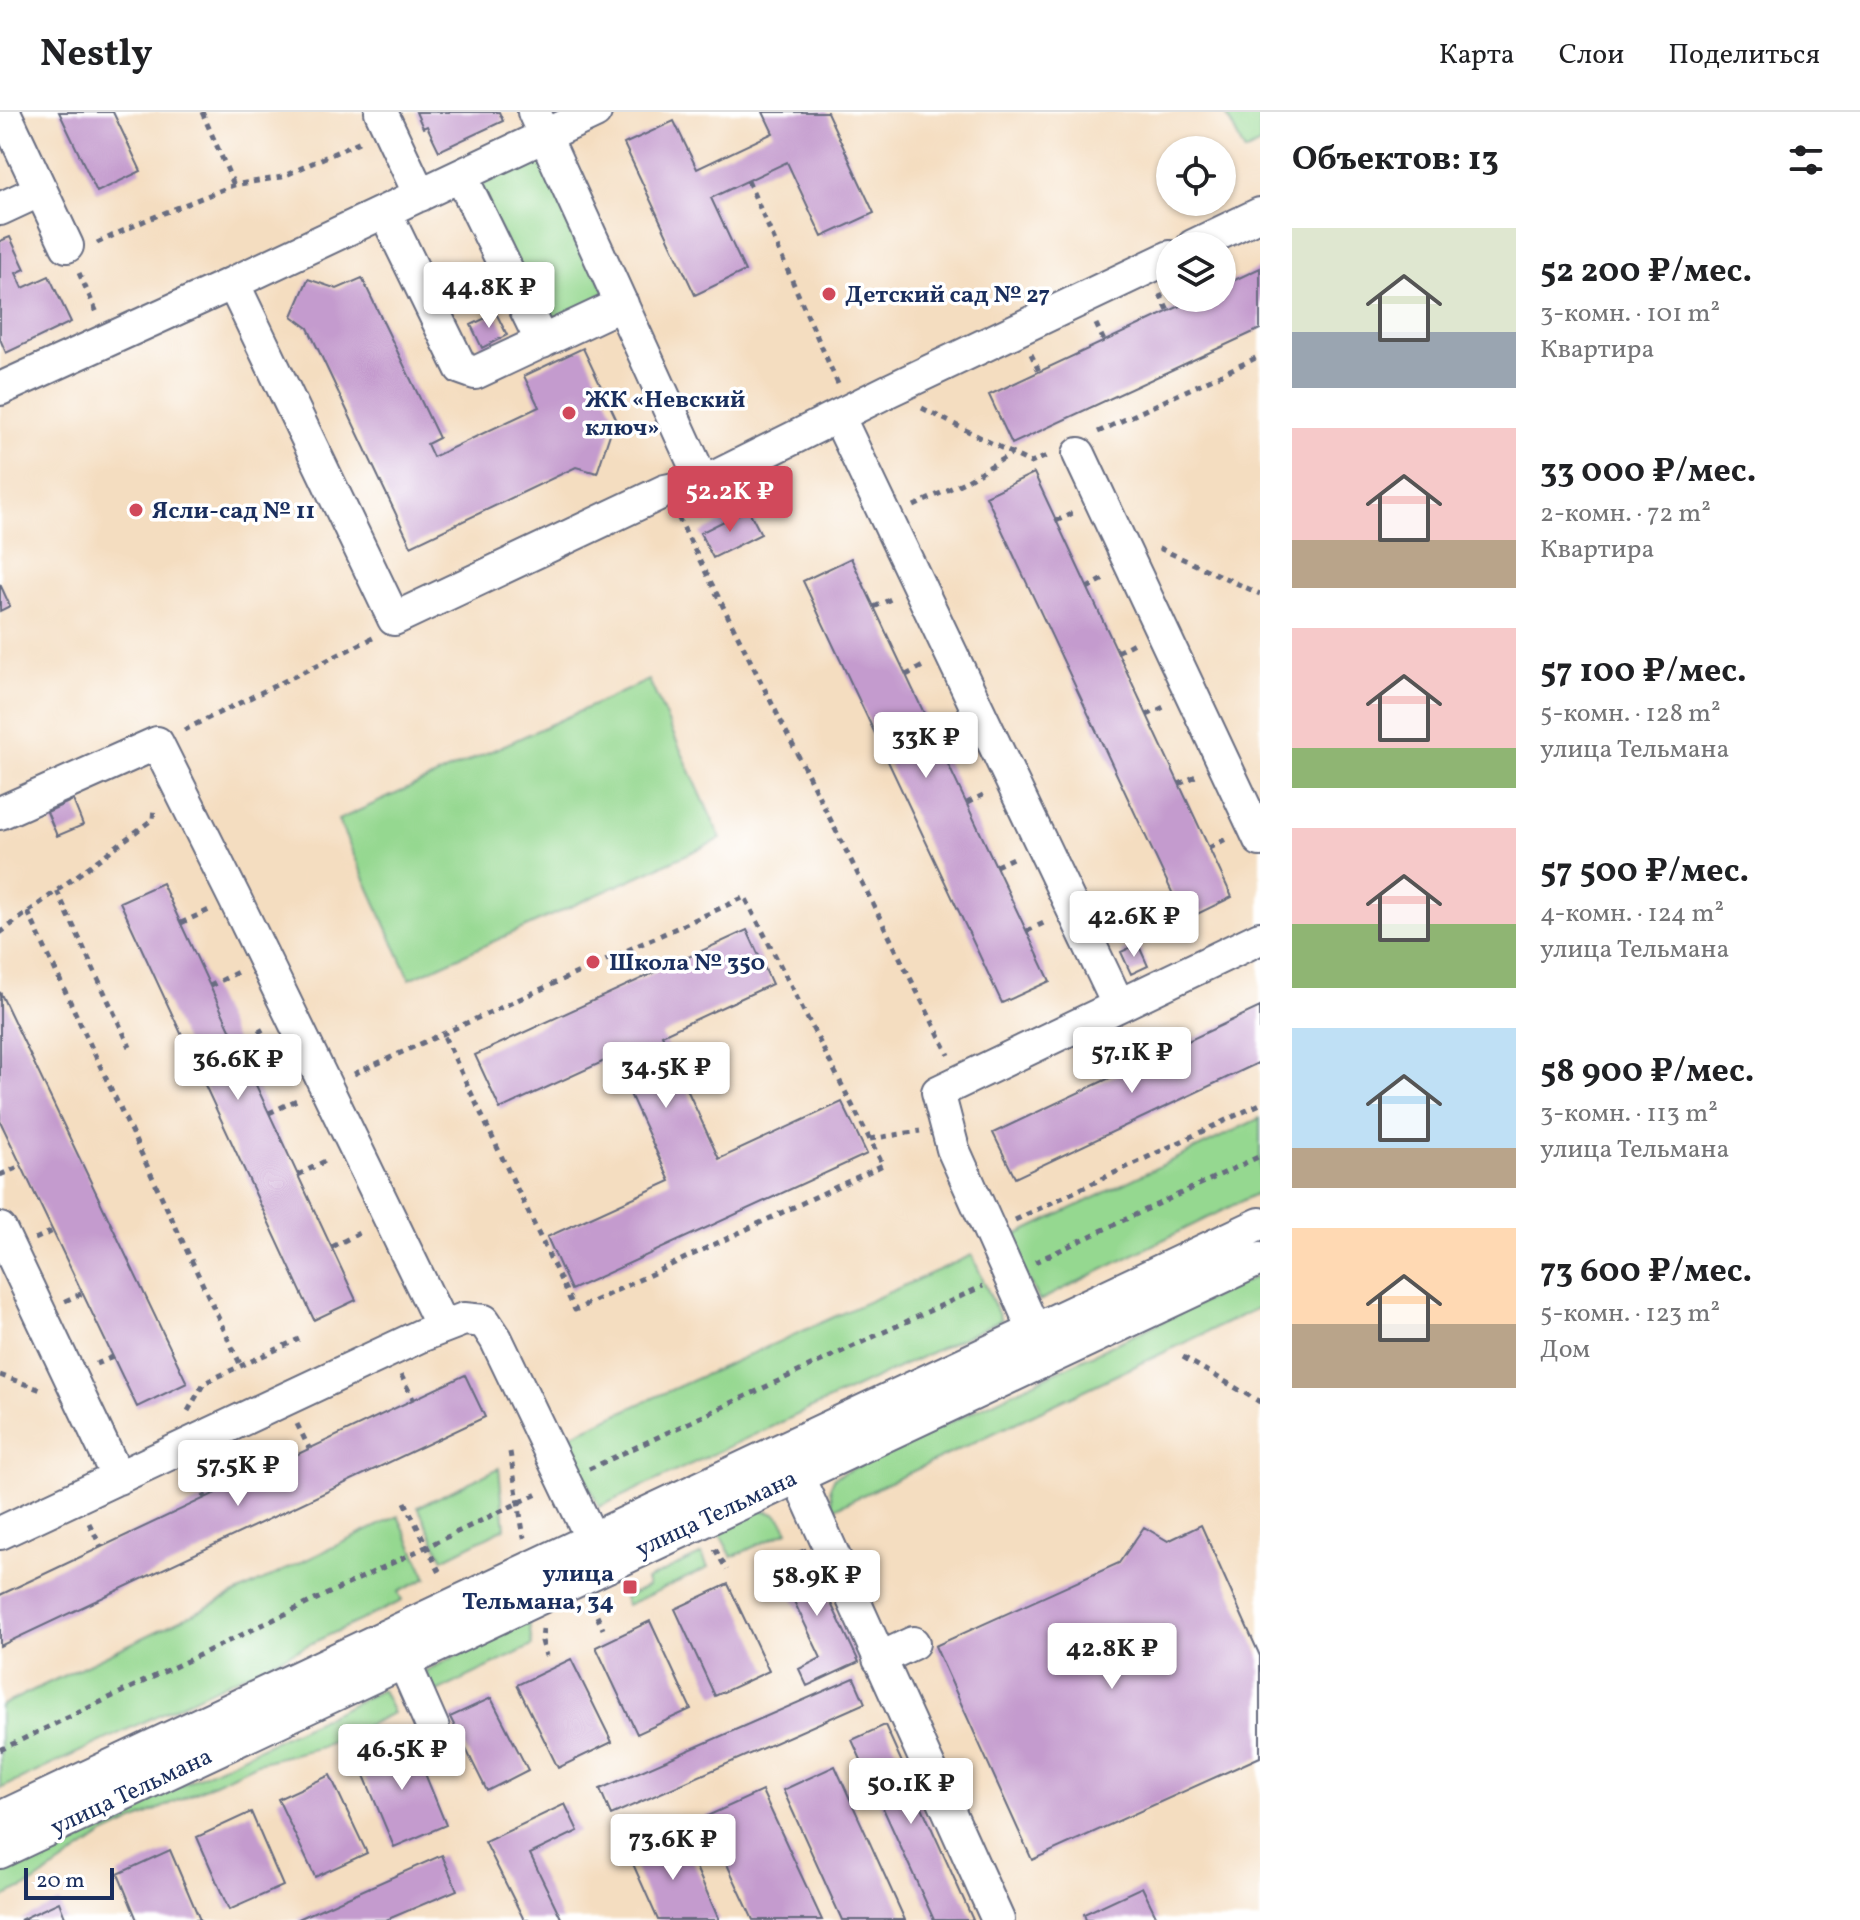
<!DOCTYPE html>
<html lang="ru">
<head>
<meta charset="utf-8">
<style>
	body { margin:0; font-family:Vollkorn,serif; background:#f2f2f2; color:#202124; height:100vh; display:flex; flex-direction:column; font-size:30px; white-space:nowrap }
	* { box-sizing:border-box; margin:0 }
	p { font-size:26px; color:#757577 }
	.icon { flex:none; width:44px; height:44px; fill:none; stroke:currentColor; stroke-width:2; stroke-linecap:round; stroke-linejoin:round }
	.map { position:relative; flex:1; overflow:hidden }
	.drawer { display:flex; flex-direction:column; background:#fff; width:600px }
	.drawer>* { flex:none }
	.buttons { position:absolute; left:1156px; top:24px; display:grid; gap:16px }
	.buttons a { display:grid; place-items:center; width:80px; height:80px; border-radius:50%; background:#fff; box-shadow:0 2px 6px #0004; font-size:40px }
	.scale { position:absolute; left:24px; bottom:20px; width:90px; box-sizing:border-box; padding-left:8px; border:4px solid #1b2f5e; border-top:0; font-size:22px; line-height:28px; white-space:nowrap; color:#1b2f5e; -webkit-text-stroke:6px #fff; paint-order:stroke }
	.price { position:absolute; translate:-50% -68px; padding:0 18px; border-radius:8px; background:#fff; color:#222; font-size:26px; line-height:52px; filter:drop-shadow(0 2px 4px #0008) }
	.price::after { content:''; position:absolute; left:50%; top:48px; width:24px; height:18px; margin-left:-12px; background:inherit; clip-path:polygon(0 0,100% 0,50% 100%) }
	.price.on { background:#d1495b; color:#fff }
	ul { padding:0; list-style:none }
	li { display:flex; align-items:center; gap:24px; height:200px; padding:0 32px }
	li span { display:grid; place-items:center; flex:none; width:224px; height:160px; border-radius:0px; color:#555 }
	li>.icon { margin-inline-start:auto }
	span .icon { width:96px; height:96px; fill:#fffc; stroke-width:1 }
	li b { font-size:34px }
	h2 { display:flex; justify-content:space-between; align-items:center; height:96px; padding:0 32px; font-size:34px }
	header { display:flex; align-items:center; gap:48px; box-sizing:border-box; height:112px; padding:0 40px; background:#fff; border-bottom:2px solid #e0e0e0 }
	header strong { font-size:38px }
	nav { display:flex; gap:44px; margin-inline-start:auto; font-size:28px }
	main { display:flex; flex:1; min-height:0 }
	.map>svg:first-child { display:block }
</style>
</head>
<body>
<header>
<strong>Nestly</strong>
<nav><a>Карта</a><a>Слои</a><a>Поделиться</a></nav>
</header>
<main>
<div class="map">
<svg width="1260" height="1808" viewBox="0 0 1260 1808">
	<rect width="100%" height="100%" fill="#fff"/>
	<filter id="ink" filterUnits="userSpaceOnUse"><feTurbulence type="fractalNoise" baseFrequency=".0125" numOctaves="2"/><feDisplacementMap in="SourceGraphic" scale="16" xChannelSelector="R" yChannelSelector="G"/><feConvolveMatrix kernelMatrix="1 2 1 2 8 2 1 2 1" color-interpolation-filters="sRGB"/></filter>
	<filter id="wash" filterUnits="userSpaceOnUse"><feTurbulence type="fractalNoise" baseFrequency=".006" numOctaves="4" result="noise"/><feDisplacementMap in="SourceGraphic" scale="32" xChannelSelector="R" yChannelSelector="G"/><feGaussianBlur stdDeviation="1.8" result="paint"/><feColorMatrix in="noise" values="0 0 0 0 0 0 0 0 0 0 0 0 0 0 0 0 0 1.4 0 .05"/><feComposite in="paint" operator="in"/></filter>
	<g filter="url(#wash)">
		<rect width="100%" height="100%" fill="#f4ddc0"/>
		<!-- green -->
		<path fill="#95d890" stroke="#588477" stroke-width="2" d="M 1225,0 L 1260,0 L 1260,32 L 1245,40 Z
			M 542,38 L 609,188 L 547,215 L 475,68 Z
			M 649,568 L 721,727 L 410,867 L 338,708 Z
			M 1260,1006 L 1260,1080 L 1039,1189 L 1008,1127 Z
			M 972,1143 L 1001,1208 L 599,1395 L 566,1325 Z
			M 1260,1163 L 1260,1195 L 833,1397 L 830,1375 L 835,1365 Z
			M 499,1356 L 505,1416 L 443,1447 L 418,1395 Z
			M 760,1398 C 776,1400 781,1405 788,1419 L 732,1445 L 718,1419 Z
			M 398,1404 L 427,1466 L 398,1480 L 402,1489 L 0,1677 L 0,1594 Z
			M 702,1442 L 708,1456 L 627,1493 L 624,1486 L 648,1474 L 646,1468 Z
			M 529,1509 L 532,1534 L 435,1581 L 425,1559 Z
			M 382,1578 L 393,1601 L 321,1635 L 257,1651 L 104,1723 L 32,1772 L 0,1787 L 0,1759 Z"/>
		<g id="blocks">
			<!-- building -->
			<path fill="#c49bce" d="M 59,0 L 113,0 L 141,59 L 97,80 Z
				M 416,0 L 499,0 L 503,9 L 439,39 L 427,14 L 423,16 Z
				M 763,0 L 827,0 L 874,101 L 822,125 L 787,50 L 711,86 L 745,159 L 695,183 L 624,32 L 674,9 L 697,57 L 773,21 Z
				M 10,125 L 25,157 L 16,161 L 23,176 L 49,164 L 71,210 L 6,241 L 0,227 L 0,129 Z
				M 1260,156 L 1260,217 L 1012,332 L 989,283 L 1197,186 L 1222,186 L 1222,174 Z
				M 362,166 L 439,326 L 427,332 L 433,345 L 539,295 L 524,264 L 583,236 L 620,315 L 611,319 L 597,361 L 576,355 L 411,434 L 308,216 L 292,204 L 308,167 L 337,177 Z
				M 496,201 L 507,223 L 482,236 L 471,213 Z
				M 1034,361 L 1232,785 L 1185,808 L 986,384 Z
				M 748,397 L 761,422 L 713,446 L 700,421 Z
				M 851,446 L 1050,869 L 1002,891 L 803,469 Z
				M 0,472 L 10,494 L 0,499 Z
				M 73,688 L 83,713 L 57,724 L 47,700 Z
				M 162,771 L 356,1188 L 314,1208 L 120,790 Z
				M 747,818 L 772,872 L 662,923 L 719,1047 L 842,990 L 867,1042 L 571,1178 L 547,1125 L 670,1069 L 613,945 L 500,997 L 475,943 Z
				M 1138,832 L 1148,854 L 1131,862 L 1121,840 Z
				M 0,880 L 187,1271 L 137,1295 L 0,1009 Z
				M 1260,895 L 1260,950 L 1015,1066 L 993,1021 Z
				M 465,1263 L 485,1305 L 0,1534 L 0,1483 Z
				M 1201,1413 L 1260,1544 L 1260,1645 L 1032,1748 L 935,1534 L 1119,1451 L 1144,1415 L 1168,1429 Z
				M 805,1437 L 859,1550 L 807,1574 L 799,1557 L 821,1546 L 775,1449 Z
				M 728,1472 L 769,1559 L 715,1584 L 675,1497 Z
				M 650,1509 L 691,1597 L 637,1622 L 596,1535 Z
				M 571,1547 L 612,1630 L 558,1656 L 517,1573 Z
				M 854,1566 L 865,1591 L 611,1703 L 600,1677 Z
				M 491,1586 L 528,1658 L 487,1679 L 450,1605 Z
				M 885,1613 L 973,1808 L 934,1808 L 852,1628 Z
				M 410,1625 L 446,1713 L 394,1735 L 358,1649 Z
				M 835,1654 L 905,1808 L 842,1808 L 783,1678 Z
				M 330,1663 L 367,1741 L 315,1765 L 278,1687 Z
				M 762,1679 L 822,1808 L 753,1808 L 705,1705 Z
				M 565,1692 L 578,1719 L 530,1742 L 562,1808 L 524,1808 L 485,1730 Z
				M 251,1700 L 283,1774 L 229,1798 L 197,1725 Z
				M 681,1721 L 719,1808 L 658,1808 L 629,1743 Z
				M 170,1738 L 200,1808 L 137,1808 L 118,1762 Z
				M 442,1743 L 457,1778 L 386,1808 L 296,1808 Z
				M 1142,1775 L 1158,1808 L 1086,1808 L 1084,1802 Z
				M 59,1790 L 66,1808 L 20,1808 Z"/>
		</g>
	</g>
	<g filter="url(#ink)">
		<use href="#blocks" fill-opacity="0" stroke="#676c80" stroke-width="2"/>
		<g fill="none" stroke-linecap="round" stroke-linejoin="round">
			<!-- minor casing -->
			<g stroke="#676c80" stroke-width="36">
				<path id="minor" d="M 4,0 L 67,134
					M 381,0 L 420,83
					M 534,0 L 703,371
					M 595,0 L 233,171 L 394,507 L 665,379 L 703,371 L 888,279 L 1170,145
					M 461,64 L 542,230
					M 0,97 L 41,78
					M 385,100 L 461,256 L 475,261 L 622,192
					M 1193,134 L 1260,102
					M 0,277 L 233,171
					M 838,304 L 1118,892
					M 1079,342 L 1260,728
					M 0,701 L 157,631 L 234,785 L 442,1214
					M 0,1117 L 118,1366
					M 1043,1238 L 953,1037 L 938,980 L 1260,826
					M 788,1343 L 998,1808
					M 0,1421 L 420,1224 L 464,1207 L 484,1209 L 496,1227 L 592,1427
					M 396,1532 L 433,1616
					M 879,1547 L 913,1531
					M 0,1706 L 1260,1112
					M 0,1740 L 1260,1147"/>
			</g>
			<!-- path -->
			<path stroke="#676c80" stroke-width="5" stroke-dasharray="6 6" stroke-linecap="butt" d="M 202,0 L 234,73
				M 748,69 L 838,272
				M 97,131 L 144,109 L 234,73 L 282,65 L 363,28
				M 1223,153 L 1231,170
				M 79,161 L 98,203
				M 1160,182 L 1168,199
				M 1096,212 L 1104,229
				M 1031,242 L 1039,259
				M 922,296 L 1031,351 L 1049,343
				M 1098,320 L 1260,244
				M 914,394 L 964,370 L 1011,342
				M 678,405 L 949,943
				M 1056,409 L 1073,401
				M 1159,436 L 1260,482
				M 1087,476 L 1104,467
				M 874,495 L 891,487
				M 1117,540 L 1134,531
				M 906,563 L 923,554
				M 1147,603 L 1164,595
				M 184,618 L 373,526
				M 936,626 L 957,617
				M 1179,672 L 1196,664
				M 967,691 L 987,681
				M 1209,736 L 1226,727
				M 996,754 L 1017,744
				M 57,779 L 130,935
				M 28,800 L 241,1254
				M 181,811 L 209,798
				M 1027,819 L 1048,809
				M 0,821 L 153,707 L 154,695
				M 210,874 L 238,860
				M 237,932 L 264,917
				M 354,962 L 745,785 L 883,1053 L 575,1198 L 443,922
				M 269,1001 L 301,986
				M 870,1027 L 920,1019
				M 0,1063 L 21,1054
				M 298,1063 L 329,1047
				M 1015,1108 L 1260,992
				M 35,1127 L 53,1119
				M 332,1135 L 363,1119
				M 1035,1150 L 1260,1044
				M 65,1189 L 83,1181
				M 1183,1245 L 1260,1290
				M 96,1252 L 113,1245
				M 0,1263 L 44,1279
				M 401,1263 L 413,1287
				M 188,1299 L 204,1271 L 299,1227
				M 297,1312 L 309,1336
				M 510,1340 L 524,1426
				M 589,1357 L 983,1174
				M 193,1361 L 205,1385
				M 405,1390 L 442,1465
				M 89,1411 L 101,1435
				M 715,1437 L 727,1458
				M 592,1493 L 603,1517
				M 543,1517 L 542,1529 L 546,1544
				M 0,1638 L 537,1382"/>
			<!-- minor -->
			<use href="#minor" stroke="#fff" stroke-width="32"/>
		</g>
	</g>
	<!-- markers -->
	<g fill="#d1495b" stroke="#fff" stroke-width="3">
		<circle cx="829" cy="182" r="8"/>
		<circle cx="569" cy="301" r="8"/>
		<circle cx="136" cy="398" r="8"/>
		<circle cx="593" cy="850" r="8"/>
		<rect x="622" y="1467" width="16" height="16" rx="4"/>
	</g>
	<g text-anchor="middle" stroke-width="7" stroke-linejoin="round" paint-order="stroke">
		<!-- poi labels -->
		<g font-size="24" font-weight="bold" fill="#1b2f5e" stroke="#fff" text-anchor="start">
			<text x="845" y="190">Детский сад № 27</text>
			<text x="585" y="295">ЖК «Невский<tspan x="585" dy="28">ключ»</tspan></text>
			<text x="152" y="406">Ясли-сад № 11</text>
			<text x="609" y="858">Школа № 350</text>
			<text x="614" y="1469" text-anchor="end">улица<tspan x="614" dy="28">Тельмана, 34</tspan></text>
		</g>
		<!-- street labels -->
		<g font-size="24" fill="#1b2f5e" stroke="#fff">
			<text transform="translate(716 1401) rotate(-25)" y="8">улица Тельмана</text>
			<text transform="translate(131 1679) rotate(-25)" y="8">улица Тельмана</text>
		</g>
	</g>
</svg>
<div class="buttons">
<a><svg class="icon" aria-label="locate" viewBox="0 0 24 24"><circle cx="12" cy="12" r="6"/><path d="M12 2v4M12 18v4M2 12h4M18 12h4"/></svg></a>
<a><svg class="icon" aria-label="layers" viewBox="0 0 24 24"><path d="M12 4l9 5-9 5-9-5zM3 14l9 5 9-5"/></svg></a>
</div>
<div class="scale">20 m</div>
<b class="price" style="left:489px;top:218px">44.8K ₽</b>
<b class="price on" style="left:730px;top:422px">52.2K ₽</b>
<b class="price" style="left:926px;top:668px">33K ₽</b>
<b class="price" style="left:1134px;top:847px">42.6K ₽</b>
<b class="price" style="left:1132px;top:983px">57.1K ₽</b>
<b class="price" style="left:238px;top:990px">36.6K ₽</b>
<b class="price" style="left:666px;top:998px">34.5K ₽</b>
<b class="price" style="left:238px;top:1396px">57.5K ₽</b>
<b class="price" style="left:817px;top:1506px">58.9K ₽</b>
<b class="price" style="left:1112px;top:1579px">42.8K ₽</b>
<b class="price" style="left:402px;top:1680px">46.5K ₽</b>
<b class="price" style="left:911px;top:1714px">50.1K ₽</b>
<b class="price" style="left:673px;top:1770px">73.6K ₽</b>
</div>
<section class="drawer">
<h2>Объектов: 13<svg class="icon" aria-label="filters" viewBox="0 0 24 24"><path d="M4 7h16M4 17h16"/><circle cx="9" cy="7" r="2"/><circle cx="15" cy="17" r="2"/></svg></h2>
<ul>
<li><span style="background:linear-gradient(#dfe7d0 65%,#9aa5b1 0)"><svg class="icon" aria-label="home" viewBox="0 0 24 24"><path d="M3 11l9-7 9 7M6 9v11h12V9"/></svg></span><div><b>52 200 ₽/мес.</b><p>3-комн. · 101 m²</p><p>Квартира</p></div></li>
<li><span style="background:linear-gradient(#f6c9c9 70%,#b9a48a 0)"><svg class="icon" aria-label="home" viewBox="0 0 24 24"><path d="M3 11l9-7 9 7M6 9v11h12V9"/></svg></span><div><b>33 000 ₽/мес.</b><p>2-комн. · 72 m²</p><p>Квартира</p></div></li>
<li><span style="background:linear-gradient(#f6c9c9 75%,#8fb573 0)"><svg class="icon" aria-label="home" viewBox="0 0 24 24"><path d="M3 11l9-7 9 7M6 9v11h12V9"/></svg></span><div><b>57 100 ₽/мес.</b><p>5-комн. · 128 m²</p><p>улица Тельмана</p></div></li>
<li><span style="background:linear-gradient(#f6c9c9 60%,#8fb573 0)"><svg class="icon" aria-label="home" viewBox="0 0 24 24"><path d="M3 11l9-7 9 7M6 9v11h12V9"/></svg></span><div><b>57 500 ₽/мес.</b><p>4-комн. · 124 m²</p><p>улица Тельмана</p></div></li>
<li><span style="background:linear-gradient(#bfe0f5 75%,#b9a48a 0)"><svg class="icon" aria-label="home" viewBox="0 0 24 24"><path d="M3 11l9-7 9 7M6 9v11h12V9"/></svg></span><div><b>58 900 ₽/мес.</b><p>3-комн. · 113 m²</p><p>улица Тельмана</p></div></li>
<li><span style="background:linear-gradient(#ffd9b3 60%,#b9a48a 0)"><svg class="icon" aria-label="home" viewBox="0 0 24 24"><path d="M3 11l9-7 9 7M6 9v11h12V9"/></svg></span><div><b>73 600 ₽/мес.</b><p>5-комн. · 123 m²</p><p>Дом</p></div></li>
</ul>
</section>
</main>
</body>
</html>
